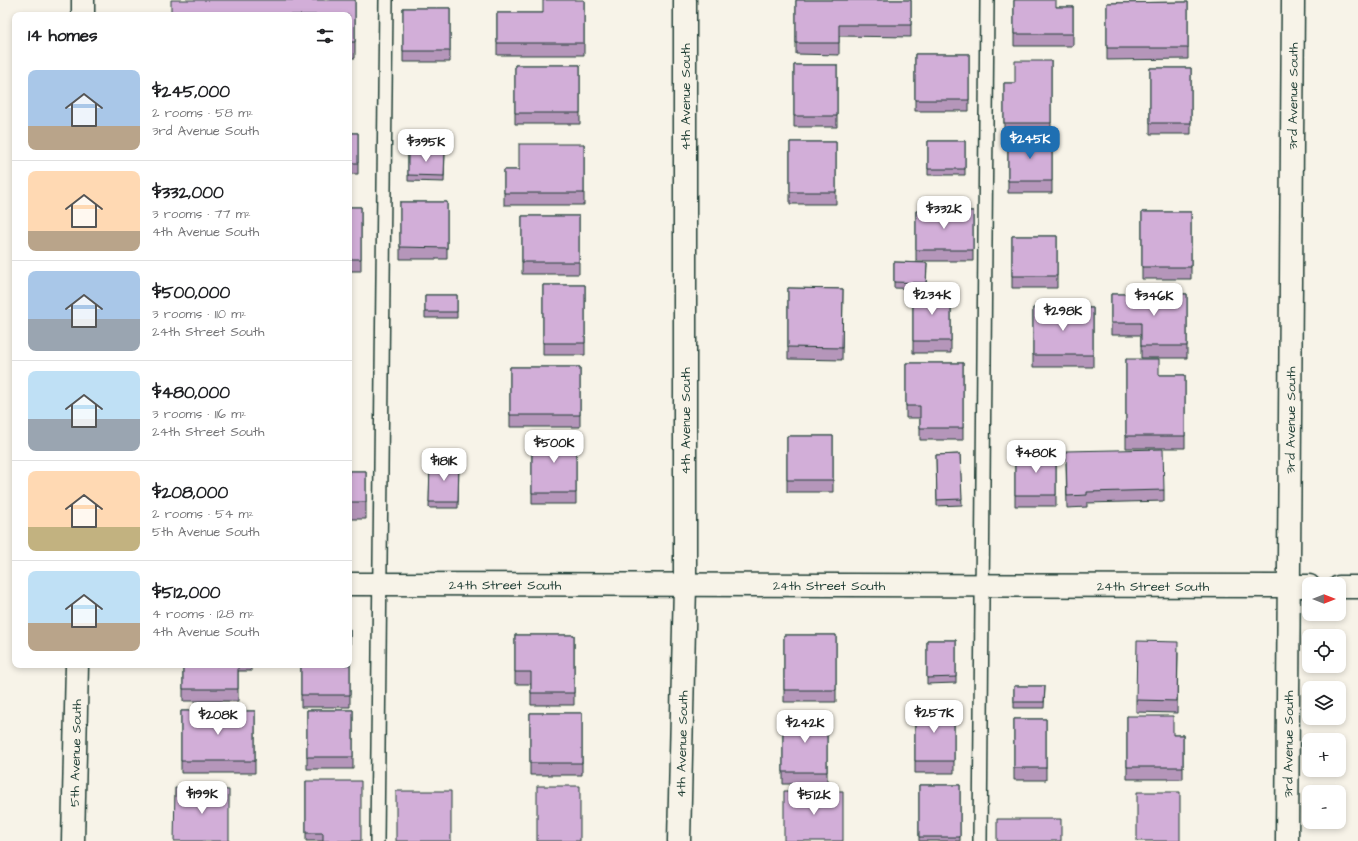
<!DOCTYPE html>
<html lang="en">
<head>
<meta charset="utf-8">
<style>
	body { margin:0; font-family:"Architects Daughter",sans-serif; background:#f6f6f6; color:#202124; height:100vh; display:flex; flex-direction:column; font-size:15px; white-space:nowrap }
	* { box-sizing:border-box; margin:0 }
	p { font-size:13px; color:#757577 }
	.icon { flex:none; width:22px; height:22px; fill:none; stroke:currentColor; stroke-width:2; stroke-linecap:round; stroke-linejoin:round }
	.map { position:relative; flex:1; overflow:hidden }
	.side { position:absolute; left:12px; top:12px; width:340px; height:656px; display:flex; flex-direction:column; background:#fff; border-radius:8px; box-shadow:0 2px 6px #0003 }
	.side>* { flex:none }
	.needle { width:26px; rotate:90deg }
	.controls { position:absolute; left:1302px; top:577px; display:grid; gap:8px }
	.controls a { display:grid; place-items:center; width:44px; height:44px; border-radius:8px; background:#fff; box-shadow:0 2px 6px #0003; font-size:20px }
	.price { position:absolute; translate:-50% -34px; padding:0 9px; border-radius:8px; background:#fff; color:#222; font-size:13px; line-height:26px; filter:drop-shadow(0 1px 2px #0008) }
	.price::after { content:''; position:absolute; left:50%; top:24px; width:12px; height:9px; margin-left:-6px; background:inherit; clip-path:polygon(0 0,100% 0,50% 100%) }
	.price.current { background:#1f6fb2; color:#fff }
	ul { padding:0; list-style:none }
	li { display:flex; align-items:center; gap:12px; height:100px; padding:0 16px }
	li+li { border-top:1px solid #e0e0e0 }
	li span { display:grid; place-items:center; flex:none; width:112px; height:80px; border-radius:8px; color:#555 }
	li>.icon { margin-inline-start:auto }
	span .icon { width:48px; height:48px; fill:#fffc; stroke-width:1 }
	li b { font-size:17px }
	h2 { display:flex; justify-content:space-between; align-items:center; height:48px; padding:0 16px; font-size:17px }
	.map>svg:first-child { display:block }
</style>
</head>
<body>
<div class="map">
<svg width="1358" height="841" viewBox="0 0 1358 841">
	<rect width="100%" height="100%" fill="#f7f3e8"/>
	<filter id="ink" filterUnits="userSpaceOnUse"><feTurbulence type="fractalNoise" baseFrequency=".025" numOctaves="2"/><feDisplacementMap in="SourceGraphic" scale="8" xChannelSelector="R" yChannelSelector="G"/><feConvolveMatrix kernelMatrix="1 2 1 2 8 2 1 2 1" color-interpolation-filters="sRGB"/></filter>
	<g filter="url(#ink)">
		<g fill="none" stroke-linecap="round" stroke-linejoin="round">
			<!-- service casing -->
			<g stroke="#1f3d34" stroke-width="16">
				<path id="service" d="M 377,841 L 386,0
					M 980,841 L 987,0"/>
			</g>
			<!-- minor casing -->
			<g stroke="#1f3d34" stroke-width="25">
				<g id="minor">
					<path d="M 83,15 L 83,0"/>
					<path id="s1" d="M 349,584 L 1309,586"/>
					<path d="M 1339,587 L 1358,587"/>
					<path id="s2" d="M 73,841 L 77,665"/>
					<path id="s3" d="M 679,841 L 685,585 L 685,0"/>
					<path id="s4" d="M 1287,841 L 1293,0"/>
				</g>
			</g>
			<!-- service -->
			<use href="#service" stroke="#f7f3e8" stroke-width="13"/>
			<!-- minor -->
			<use href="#minor" stroke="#f7f3e8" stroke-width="22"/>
		</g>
		<!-- wall -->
		<path fill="#b596ba" stroke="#1f3d34" d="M 355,0 L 355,58 L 349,58 L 349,15 Z
			M 584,0 L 584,55 L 497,55 L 497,13 L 543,13 Z
			M 796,0 L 911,0 L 911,37 L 839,36 L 839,55 L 796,54 Z
			M 1014,0 L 1056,7 L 1073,7 L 1073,46 L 1014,46 Z
			M 1188,2 L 1188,59 L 1107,60 L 1107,3 Z
			M 403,8 L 450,8 L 450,62 L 403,62 Z
			M 915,54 L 969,54 L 969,111 L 915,111 Z
			M 1051,61 L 1051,135 L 1004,135 L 1004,83 L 1015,83 Z
			M 515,65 L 580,65 L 580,124 L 515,124 Z
			M 794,65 L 837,65 L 837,127 L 794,127 Z
			M 1150,68 L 1191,68 L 1191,134 L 1150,134 Z
			M 349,133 L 358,133 L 358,174 L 349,174 Z
			M 1008,138 L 1052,138 L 1052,193 L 1008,193 Z
			M 928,141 L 965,141 L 965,175 L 928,175 Z
			M 790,142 L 836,142 L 836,204 L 790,204 Z
			M 584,144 L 584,205 L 504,205 L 504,170 L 519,170 Z
			M 408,150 L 445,151 L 444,182 L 408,181 Z
			M 400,202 L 447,202 L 447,259 L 400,259 Z
			M 349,207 L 361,207 L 361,271 L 349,271 Z
			M 916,211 L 973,211 L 973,261 L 916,261 Z
			M 1142,212 L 1191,212 L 1191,279 L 1142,279 Z
			M 522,216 L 579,216 L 579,274 L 522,274 Z
			M 1012,236 L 1057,236 L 1057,288 L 1012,288 Z
			M 894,262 L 927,263 L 926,289 L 894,288 Z
			M 543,285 L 585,285 L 585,355 L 543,355 Z
			M 788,288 L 843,289 L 842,360 L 788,359 Z
			M 913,290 L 951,290 L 951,353 L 913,353 Z
			M 1111,294 L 1187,294 L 1187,358 L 1141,358 L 1141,335 L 1111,335 Z
			M 425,295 L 457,295 L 457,318 L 425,318 Z
			M 1033,308 L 1093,308 L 1093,367 L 1033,367 Z
			M 1126,359 L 1159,375 L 1185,375 L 1185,448 L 1126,448 Z
			M 906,363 L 963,363 L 963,440 L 920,440 L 920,418 L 906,418 Z
			M 510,367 L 580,367 L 580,427 L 510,427 Z
			M 532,436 L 576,436 L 576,504 L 532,504 Z
			M 787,436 L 833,436 L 833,492 L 787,492 Z
			M 1015,452 L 1056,452 L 1056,506 L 1015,506 Z
			M 960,454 L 962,505 L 937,506 L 936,455 Z
			M 430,461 L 459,461 L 458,508 L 429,508 Z
			M 1066,463 L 1164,490 L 1164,501 L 1087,503 L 1087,507 L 1067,508 Z
			M 349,471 L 366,471 L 366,519 L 349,519 Z
			M 350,629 L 350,707 L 301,707 L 301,665 Z
			M 515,635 L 574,635 L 574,705 L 531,705 L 531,684 L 515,684 Z
			M 784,635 L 836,635 L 836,702 L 784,702 Z
			M 927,640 L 956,640 L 956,683 L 927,684 Z
			M 1178,653 L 1177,713 L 1136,712 L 1136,700 Z
			M 183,665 L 251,665 L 251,671 L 238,671 L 238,701 L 183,701 Z
			M 1014,686 L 1045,686 L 1044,708 L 1014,708 Z
			M 915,706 L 954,706 L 954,773 L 915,773 Z
			M 307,710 L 353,710 L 353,769 L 307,769 Z
			M 181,711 L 255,711 L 255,773 L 181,773 Z
			M 530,713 L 582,713 L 582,775 L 530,775 Z
			M 783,716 L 827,716 L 827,784 L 783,784 Z
			M 1127,716 L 1173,735 L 1183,735 L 1183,779 L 1127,779 Z
			M 1014,719 L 1046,719 L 1046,780 L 1014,780 Z
			M 306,781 L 361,841 L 306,841 Z
			M 919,785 L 960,785 L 960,841 L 919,841 Z"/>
		<!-- building -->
		<path fill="#d2aed8" stroke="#1f3d34" d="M 171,0 L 355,0 L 355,42 L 349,42 L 349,15 L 171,15 Z
			M 543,0 L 584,0 L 584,43 L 497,43 L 497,13 L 543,13 Z
			M 796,0 L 911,0 L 911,25 L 839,25 L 839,43 L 796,43 Z
			M 1014,0 L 1056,0 L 1056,7 L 1073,7 L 1073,34 L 1014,34 Z
			M 1188,2 L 1188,48 L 1107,48 L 1107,3 Z
			M 403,8 L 450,8 L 450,51 L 403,51 Z
			M 915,54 L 969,54 L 969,100 L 915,100 Z
			M 1015,61 L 1051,61 L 1051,123 L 1004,123 L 1004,83 L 1015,83 Z
			M 515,65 L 580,65 L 580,113 L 515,113 Z
			M 794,65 L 837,65 L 837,116 L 794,116 Z
			M 1150,68 L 1191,68 L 1191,123 L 1150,123 Z
			M 349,133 L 358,133 L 358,163 L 349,163 Z
			M 1008,138 L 1052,138 L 1052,181 L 1008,181 Z
			M 928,141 L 965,141 L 965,169 L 928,169 Z
			M 790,142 L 836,142 L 836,192 L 790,192 Z
			M 519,144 L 584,144 L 584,193 L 504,193 L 504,170 L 519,170 Z
			M 408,150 L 445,151 L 444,176 L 408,175 Z
			M 400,202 L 447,202 L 447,248 L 400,247 Z
			M 349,207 L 361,207 L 361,259 L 349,259 Z
			M 916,211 L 973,211 L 973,250 L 916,250 Z
			M 1142,212 L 1191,212 L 1191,267 L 1142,267 Z
			M 522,216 L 579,216 L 579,262 L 522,262 Z
			M 1012,236 L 1057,236 L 1057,276 L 1012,276 Z
			M 894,262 L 927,263 L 926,283 L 894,282 Z
			M 543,285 L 585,285 L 585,343 L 543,343 Z
			M 788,288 L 843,289 L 842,348 L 788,347 Z
			M 913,290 L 951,290 L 951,341 L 913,341 Z
			M 1111,294 L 1187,294 L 1187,346 L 1141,346 L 1141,323 L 1111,323 Z
			M 425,295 L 457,295 L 457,312 L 425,312 Z
			M 1033,308 L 1093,308 L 1093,355 L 1033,355 Z
			M 1126,359 L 1159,359 L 1159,375 L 1185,375 L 1185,436 L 1126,436 Z
			M 906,363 L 963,363 L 963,428 L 920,428 L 920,406 L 906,406 Z
			M 510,367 L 580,367 L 580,415 L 510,415 Z
			M 532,436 L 576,436 L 576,493 L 532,493 Z
			M 787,436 L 833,436 L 833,480 L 787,480 Z
			M 1163,449 L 1164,490 L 1087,492 L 1087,495 L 1067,496 L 1066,451 Z
			M 1015,452 L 1056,452 L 1056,495 L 1015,495 Z
			M 960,454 L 962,499 L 937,500 L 936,455 Z
			M 430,461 L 459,461 L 458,502 L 429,502 Z
			M 349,471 L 366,471 L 366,502 L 349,502 Z
			M 349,629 L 350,629 L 350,695 L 301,695 L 301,665 L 349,665 Z
			M 515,635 L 574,635 L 574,693 L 531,693 L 531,672 L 515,672 Z
			M 784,635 L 836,635 L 836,690 L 784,690 Z
			M 927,640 L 956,640 L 956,677 L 927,678 Z
			M 1137,641 L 1178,642 L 1177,701 L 1136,700 Z
			M 183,665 L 238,665 L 238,689 L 183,689 Z
			M 1014,686 L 1045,686 L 1044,702 L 1014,702 Z
			M 915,706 L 954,706 L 954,761 L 915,761 Z
			M 307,710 L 353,710 L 353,757 L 307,757 Z
			M 181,711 L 255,711 L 255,761 L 181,761 Z
			M 530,713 L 582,713 L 582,763 L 530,763 Z
			M 783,716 L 827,716 L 827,772 L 783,772 Z
			M 1127,716 L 1173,716 L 1173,735 L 1183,735 L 1183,767 L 1127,767 Z
			M 1014,719 L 1046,719 L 1046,768 L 1014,768 Z
			M 306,781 L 361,781 L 361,841 L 323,841 L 323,833 L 306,833 Z
			M 919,785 L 960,785 L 960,837 L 919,837 Z
			M 537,786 L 580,786 L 580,841 L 537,841 Z
			M 175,788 L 229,790 L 229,841 L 174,841 Z
			M 396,791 L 451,791 L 451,841 L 396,841 Z
			M 784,791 L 843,791 L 843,841 L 784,841 Z
			M 1137,792 L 1180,792 L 1180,841 L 1137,841 Z
			M 997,819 L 1061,819 L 1061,841 L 997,841 Z"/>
	</g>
	<g text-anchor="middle" stroke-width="3" stroke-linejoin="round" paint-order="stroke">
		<!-- street labels -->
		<g font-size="13" fill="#1f3d34" stroke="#f7f3e8">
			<text transform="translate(685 97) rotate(-90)" y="5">4th Avenue South</text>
			<text dy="5" stroke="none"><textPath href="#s4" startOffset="745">3rd Avenue South</textPath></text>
			<text transform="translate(685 421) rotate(-90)" y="5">4th Avenue South</text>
			<text dy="5" stroke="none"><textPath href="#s4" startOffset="421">3rd Avenue South</textPath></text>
			<text dy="5" stroke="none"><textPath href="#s1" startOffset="156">24th Street South</textPath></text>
			<text dy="5" stroke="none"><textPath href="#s1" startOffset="480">24th Street South</textPath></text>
			<text dy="5" stroke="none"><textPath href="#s1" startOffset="804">24th Street South</textPath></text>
			<text dy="5" stroke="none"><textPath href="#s3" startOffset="97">4th Avenue South</textPath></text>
			<text dy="5" stroke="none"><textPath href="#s4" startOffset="97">3rd Avenue South</textPath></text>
			<text dy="5" stroke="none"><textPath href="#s2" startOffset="88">5th Avenue South</textPath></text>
		</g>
	</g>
</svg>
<div class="controls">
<a><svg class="needle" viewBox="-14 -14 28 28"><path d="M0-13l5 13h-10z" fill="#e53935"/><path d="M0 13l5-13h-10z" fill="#757577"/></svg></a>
<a><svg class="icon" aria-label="locate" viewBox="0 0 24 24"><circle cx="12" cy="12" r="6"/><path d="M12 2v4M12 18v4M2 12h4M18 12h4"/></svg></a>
<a><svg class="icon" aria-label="layers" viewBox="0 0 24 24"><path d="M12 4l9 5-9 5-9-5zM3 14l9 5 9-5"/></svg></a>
<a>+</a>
<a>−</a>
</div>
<b class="price current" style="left:1030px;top:160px">$245K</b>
<b class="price" style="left:426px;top:163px">$395K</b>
<b class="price" style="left:944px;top:230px">$332K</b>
<b class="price" style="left:932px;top:316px">$234K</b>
<b class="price" style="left:1154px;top:317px">$346K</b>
<b class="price" style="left:1063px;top:332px">$298K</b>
<b class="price" style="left:554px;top:464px">$500K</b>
<b class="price" style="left:1036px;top:474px">$480K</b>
<b class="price" style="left:444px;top:482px">$181K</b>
<b class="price" style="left:934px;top:734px">$257K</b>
<b class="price" style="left:218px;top:736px">$208K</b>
<b class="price" style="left:805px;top:744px">$242K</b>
<b class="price" style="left:202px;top:815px">$199K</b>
<b class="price" style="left:814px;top:816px">$512K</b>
<section class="side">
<h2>14 homes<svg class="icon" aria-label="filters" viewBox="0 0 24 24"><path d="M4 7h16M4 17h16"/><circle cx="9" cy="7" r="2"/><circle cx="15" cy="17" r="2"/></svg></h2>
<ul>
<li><span style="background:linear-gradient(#a9c7e8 70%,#b9a48a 0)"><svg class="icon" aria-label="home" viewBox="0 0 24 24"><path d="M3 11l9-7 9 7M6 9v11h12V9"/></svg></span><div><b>$245,000</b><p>2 rooms · 58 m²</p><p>3rd Avenue South</p></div></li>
<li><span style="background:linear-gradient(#ffd9b3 75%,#b9a48a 0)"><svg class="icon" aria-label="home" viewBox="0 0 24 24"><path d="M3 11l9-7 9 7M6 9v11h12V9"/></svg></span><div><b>$332,000</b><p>3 rooms · 77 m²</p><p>4th Avenue South</p></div></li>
<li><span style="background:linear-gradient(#a9c7e8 60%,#9aa5b1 0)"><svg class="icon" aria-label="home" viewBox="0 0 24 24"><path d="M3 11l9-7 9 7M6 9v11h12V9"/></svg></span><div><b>$500,000</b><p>3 rooms · 110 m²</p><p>24th Street South</p></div></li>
<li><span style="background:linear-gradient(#bfe0f5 60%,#9aa5b1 0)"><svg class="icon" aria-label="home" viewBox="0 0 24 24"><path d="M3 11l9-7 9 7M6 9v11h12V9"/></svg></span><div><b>$480,000</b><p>3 rooms · 116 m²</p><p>24th Street South</p></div></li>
<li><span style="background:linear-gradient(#ffd9b3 70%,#c2b280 0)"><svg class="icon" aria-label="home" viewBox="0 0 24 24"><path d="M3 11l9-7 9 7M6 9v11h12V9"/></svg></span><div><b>$208,000</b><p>2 rooms · 54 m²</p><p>5th Avenue South</p></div></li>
<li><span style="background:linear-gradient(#bfe0f5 65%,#b9a48a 0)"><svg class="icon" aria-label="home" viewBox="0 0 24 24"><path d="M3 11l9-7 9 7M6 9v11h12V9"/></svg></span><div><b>$512,000</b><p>4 rooms · 128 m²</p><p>4th Avenue South</p></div></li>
</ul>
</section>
</div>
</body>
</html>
